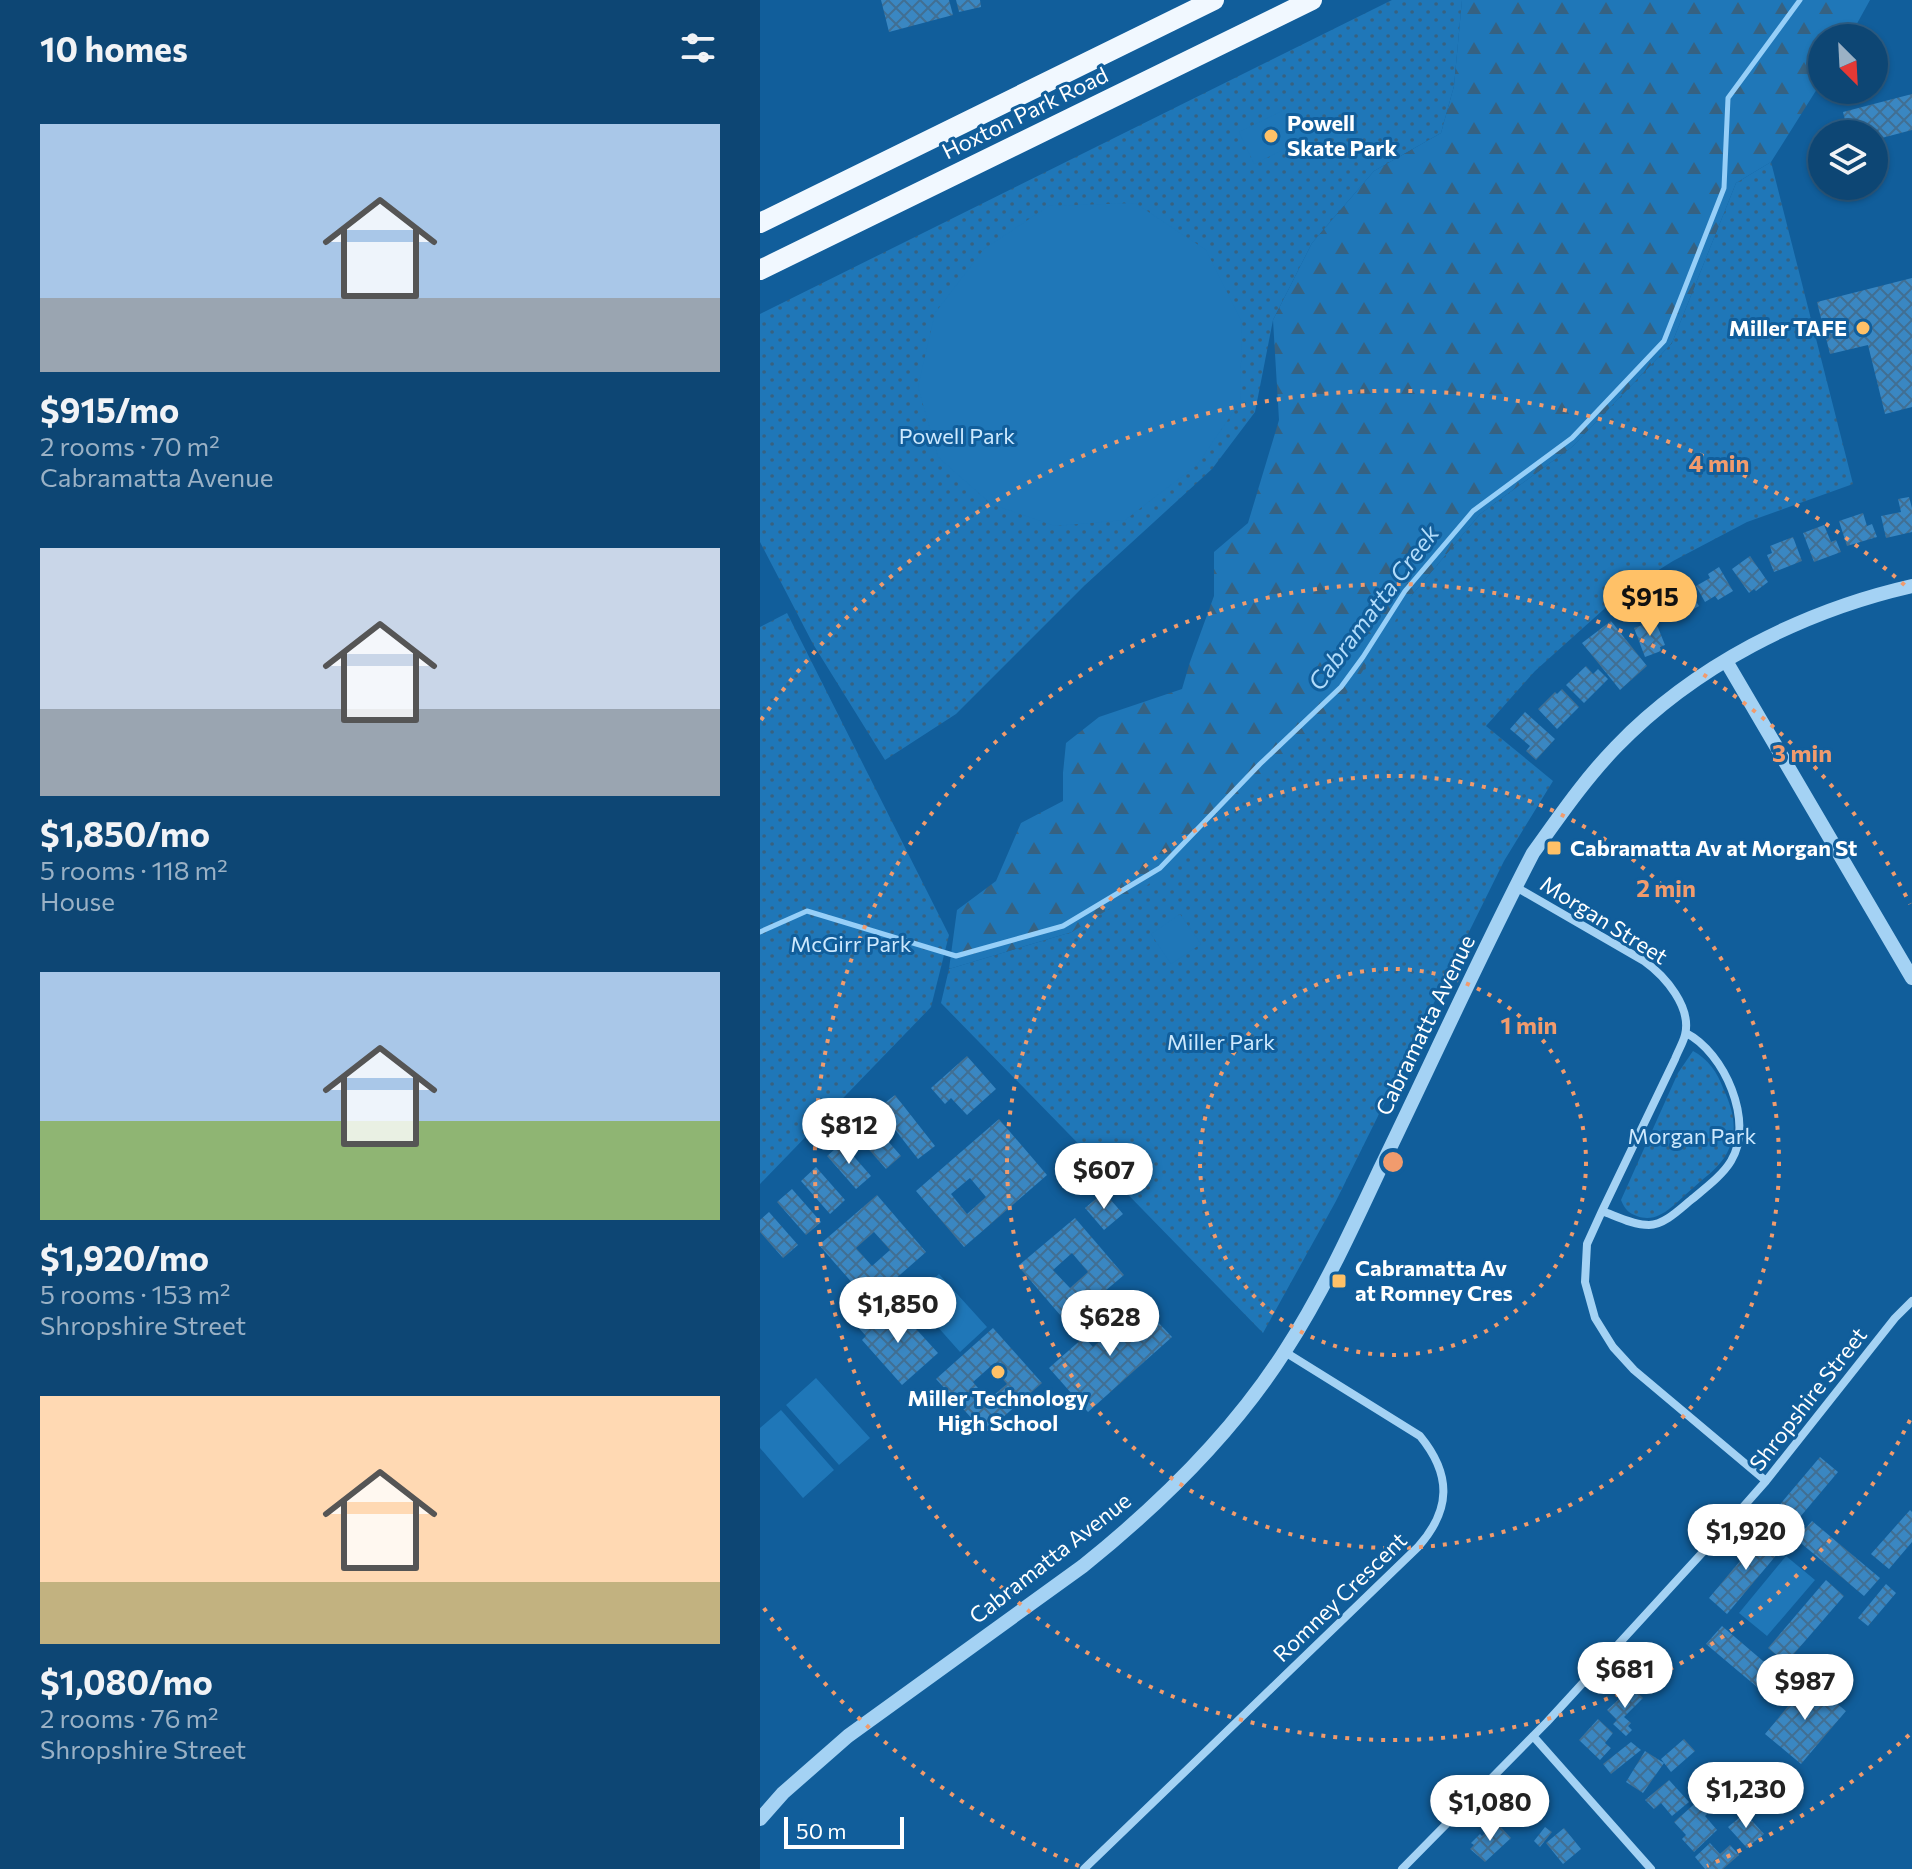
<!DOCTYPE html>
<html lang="en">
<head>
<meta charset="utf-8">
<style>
	body { margin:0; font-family:Commissioner,sans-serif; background:#1b507c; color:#f1f3f6; height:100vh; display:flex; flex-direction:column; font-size:30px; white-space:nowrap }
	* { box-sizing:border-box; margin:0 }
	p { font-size:26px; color:#9ab1c5 }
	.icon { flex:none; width:44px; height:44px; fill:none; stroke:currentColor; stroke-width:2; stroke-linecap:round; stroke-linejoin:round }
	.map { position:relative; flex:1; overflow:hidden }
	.sheet { display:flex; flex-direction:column; background:#0d4674; width:760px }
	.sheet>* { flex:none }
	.needle { width:52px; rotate:156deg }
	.tools { position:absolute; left:1048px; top:24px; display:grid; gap:16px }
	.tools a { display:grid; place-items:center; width:80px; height:80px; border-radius:50%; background:#0d4674; box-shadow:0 2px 6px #0004,0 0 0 2px #2d5e86; font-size:40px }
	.scale { position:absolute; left:24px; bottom:20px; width:120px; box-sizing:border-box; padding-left:8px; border:4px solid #fff; border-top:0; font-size:22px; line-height:28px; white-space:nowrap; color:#fff; -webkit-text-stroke:6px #115e9b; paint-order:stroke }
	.price { position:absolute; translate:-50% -68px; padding:0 18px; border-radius:28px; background:#fff; color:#222; font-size:26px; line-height:52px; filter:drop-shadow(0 2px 4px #0008) }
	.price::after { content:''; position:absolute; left:50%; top:48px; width:24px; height:18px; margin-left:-12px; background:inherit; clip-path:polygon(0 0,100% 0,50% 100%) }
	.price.current { background:#ffc167; color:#111 }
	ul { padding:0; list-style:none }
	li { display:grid; align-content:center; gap:16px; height:424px; padding:0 40px }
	li span { display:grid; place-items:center; height:248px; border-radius:0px; color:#555 }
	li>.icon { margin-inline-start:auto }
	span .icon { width:144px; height:144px; fill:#fffc; stroke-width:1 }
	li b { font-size:34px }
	h2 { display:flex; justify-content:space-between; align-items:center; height:96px; padding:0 40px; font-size:34px }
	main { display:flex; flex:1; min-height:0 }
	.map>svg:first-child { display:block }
</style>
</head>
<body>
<main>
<section class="sheet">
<h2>10 homes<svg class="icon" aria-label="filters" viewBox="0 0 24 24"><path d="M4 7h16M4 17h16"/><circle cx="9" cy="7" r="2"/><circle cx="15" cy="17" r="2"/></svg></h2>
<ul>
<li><span style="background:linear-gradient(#a9c7e8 70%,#9aa5b1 0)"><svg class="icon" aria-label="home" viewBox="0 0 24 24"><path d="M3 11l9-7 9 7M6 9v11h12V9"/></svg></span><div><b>$915/mo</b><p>2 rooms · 70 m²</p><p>Cabramatta Avenue</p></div></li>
<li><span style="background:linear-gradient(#c9d6e8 65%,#9aa5b1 0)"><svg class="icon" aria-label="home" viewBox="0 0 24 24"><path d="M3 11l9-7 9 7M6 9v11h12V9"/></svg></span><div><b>$1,850/mo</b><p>5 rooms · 118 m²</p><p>House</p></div></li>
<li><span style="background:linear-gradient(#a9c7e8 60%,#8fb573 0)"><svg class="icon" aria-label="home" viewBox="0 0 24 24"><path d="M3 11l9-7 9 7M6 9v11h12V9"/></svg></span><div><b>$1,920/mo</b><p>5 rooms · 153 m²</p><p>Shropshire Street</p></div></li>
<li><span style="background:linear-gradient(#ffd9b3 75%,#c2b280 0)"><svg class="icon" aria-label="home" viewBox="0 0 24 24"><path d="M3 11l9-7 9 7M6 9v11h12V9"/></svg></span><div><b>$1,080/mo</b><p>2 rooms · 76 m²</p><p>Shropshire Street</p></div></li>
</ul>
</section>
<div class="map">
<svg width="1152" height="1869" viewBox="0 0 1152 1869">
	<defs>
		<pattern id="grass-dots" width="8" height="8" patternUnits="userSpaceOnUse" patternTransform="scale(2)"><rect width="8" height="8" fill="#1f77b8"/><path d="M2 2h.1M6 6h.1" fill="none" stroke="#366282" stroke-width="1.8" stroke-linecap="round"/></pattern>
		<pattern id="forest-firs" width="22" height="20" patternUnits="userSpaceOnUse" patternTransform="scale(2)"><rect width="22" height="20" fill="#1f77b8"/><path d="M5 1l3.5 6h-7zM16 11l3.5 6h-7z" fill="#366282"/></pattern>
		<pattern id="building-cross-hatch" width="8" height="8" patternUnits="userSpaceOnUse" patternTransform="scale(2)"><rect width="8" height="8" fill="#3a87c2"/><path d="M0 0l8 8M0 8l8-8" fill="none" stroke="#416f93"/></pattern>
	</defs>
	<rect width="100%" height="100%" fill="#115e9b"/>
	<!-- grass -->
	<path fill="url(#grass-dots)" d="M 632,0 L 702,0 L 694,86 L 681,133 L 614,171 L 552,243 L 513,320 L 495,412 L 452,469 L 324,586 L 196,714 L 125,760 L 53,644 L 0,542 L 0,314 Z
		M 1011,162 L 1093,484 L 987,522 L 913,561 L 862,593 L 775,671 L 726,726 L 793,781 L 744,861 L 576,1201 L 503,1333 L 181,1003 L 189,969 L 312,932 L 652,595 L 720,514 L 812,447 L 912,343 L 976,183 Z
		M 27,613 L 189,935 L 171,1007 L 0,1184 L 0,627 Z
		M 933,1051 C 947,1058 958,1073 963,1088 C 973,1110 979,1129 967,1153 C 960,1167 945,1177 933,1188 C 917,1201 900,1225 877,1216 C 868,1213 865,1209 861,1200 L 918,1073 Z"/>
	<!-- forest -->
	<path fill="url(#forest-firs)" d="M 702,0 L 1110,0 L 1089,38 L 1062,38 L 1062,81 L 1011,162 L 976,183 L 912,343 L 812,447 L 720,514 L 652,595 L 591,689 L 405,874 L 312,932 L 189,969 L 197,910 L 236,881 L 261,823 L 303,801 L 303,773 L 306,743 L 339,717 L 422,689 L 430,662 L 454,596 L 454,552 L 488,523 L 519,420 L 513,320 L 552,243 L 614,171 L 681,133 L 694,86 Z"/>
	<!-- pitch -->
	<path fill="#1f77b8" d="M 528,108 L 544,140 L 494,164 L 479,132 Z
		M 375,203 L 446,250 L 482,322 L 480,402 L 437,465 L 365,520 L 295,526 L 231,504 L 178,457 L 158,387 L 175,313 L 224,249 L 289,206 Z
		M 420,914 L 441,944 L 411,964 L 391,934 Z
		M 179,1274 L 227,1327 L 200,1352 L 152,1298 Z
		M 56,1378 L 110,1438 L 79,1465 L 26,1405 Z
		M 21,1410 L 74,1470 L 43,1498 L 0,1448 L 0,1428 Z
		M 1026,1556 L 1055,1580 L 1007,1636 L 979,1613 Z"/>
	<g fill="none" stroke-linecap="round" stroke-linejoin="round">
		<!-- stream -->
		<path stroke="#96cff8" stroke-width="5" d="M 0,932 L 47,911 L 196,956 L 303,926 L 400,868 L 500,764 L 581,687 L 603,657 L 645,591 L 713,511 L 812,438 L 904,341 L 964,188 L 968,98 L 1040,0"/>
	</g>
	<!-- building -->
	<path fill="url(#building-cross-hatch)" fill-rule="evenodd" d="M 121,0 L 189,0 L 193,15 L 129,32 Z
		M 196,0 L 220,0 L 221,7 L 199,12 Z
		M 1152,94 L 1152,130 L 1114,140 L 1114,134 L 1078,134 L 1075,122 L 1085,120 L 1083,112 Z
		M 1152,278 L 1152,407 L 1125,414 L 1108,345 L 1070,354 L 1057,302 Z
		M 1149,497 L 1152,508 L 1152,532 L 1126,538 L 1121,516 L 1141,512 L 1138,499 Z
		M 1103,513 L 1107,526 L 1112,524 L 1117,537 L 1087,546 L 1079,521 Z
		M 1064,525 L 1071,542 L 1076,540 L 1081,552 L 1054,562 L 1043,533 Z
		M 1033,537 L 1042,561 L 1014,572 L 1007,555 L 1012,553 L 1010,546 Z
		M 990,556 L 1008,582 L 996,591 L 994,589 L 989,593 L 972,569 Z
		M 959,567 L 973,591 L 958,600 L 955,596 L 945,602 L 936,586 L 950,578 L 948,574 Z
		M 927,587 L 939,606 L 911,622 L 900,603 Z
		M 895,620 L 905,645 L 900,647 L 901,651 L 885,657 L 874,628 Z
		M 851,621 L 887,666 L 860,690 L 822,643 Z
		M 826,666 L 833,674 L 838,669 L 848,679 L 824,703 L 806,685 Z
		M 802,689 L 819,707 L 797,729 L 778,709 L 795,692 L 797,694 Z
		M 765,712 L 795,739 L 776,760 L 766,751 L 770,746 L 750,729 Z
		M 207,1056 L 236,1089 L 207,1115 L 191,1098 L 185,1104 L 171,1088 Z
		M 135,1095 L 175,1146 L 158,1159 L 118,1108 Z
		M 239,1119 L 287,1175 L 204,1247 L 156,1191 ZM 210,1178 L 226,1197 L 207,1214 L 191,1194 Z
		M 112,1123 L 141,1156 L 126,1169 L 97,1136 Z
		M 82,1143 L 111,1176 L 96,1189 L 67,1156 Z
		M 56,1167 L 85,1200 L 70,1214 L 41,1181 Z
		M 32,1189 L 61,1222 L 46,1235 L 17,1202 Z
		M 344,1192 L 363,1214 L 344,1230 L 325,1208 Z
		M 117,1195 L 166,1252 L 109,1302 L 59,1245 ZM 114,1232 L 130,1250 L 112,1266 L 96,1248 Z
		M 9,1212 L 38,1245 L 23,1258 L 0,1232 L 0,1220 Z
		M 315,1218 L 364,1275 L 307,1323 L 258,1266 ZM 312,1253 L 328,1272 L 310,1288 L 293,1270 Z
		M 381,1304 L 412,1337 L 328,1412 L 289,1368 L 324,1337 L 333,1347 Z
		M 136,1307 L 178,1353 L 142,1385 L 102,1340 L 106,1336 L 97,1326 L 105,1319 L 112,1327 Z
		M 233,1328 L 282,1383 L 225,1433 L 176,1379 ZM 231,1366 L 247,1384 L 228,1400 L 213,1382 Z
		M 1060,1457 L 1078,1472 L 1029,1530 L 1011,1515 Z
		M 1150,1510 L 1152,1512 L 1152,1542 L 1129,1569 L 1111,1554 Z
		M 1052,1521 L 1120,1578 L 1104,1596 L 1036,1539 Z
		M 1005,1531 L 1024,1546 L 967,1614 L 949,1598 Z
		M 1066,1580 L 1084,1596 L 1026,1663 L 1008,1648 Z
		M 1126,1584 L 1136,1593 L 1108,1626 L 1098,1618 Z
		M 962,1626 L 1031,1685 L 1016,1703 L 946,1644 Z
		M 1049,1681 L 1086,1711 L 1041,1764 L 1005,1734 Z
		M 872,1687 L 883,1698 L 864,1717 L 871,1723 L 868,1726 L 872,1730 L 866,1736 L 853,1724 L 857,1720 L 847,1710 Z
		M 838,1719 L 853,1733 L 845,1743 L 851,1748 L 840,1760 L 819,1740 Z
		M 924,1739 L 935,1751 L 911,1772 L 901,1759 Z
		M 871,1742 L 881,1750 L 851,1774 L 843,1764 Z
		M 885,1751 L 904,1763 L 883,1793 L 866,1782 Z
		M 909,1780 L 929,1802 L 912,1816 L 901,1803 L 894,1809 L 885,1800 Z
		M 774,1787 L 783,1806 L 756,1820 L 745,1799 Z
		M 970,1789 L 980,1799 L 972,1806 L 962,1796 Z
		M 940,1799 L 950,1811 L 945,1816 L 957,1830 L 934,1852 L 922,1839 L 926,1835 L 914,1822 Z
		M 985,1813 L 1004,1834 L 987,1848 L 968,1827 Z
		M 737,1823 L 751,1838 L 725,1862 L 710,1849 L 714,1845 L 711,1843 L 720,1834 L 722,1836 Z
		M 785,1827 L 792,1832 L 780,1847 L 774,1841 Z
		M 804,1828 L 821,1849 L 803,1864 L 786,1843 Z
		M 950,1843 L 960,1854 L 970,1845 L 979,1855 L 963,1869 L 945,1869 L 935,1857 Z"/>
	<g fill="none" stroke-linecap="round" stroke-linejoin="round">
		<!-- minor -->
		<path stroke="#a4d2f4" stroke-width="8" d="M 756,887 L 884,961 C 905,976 932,1007 925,1035 C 923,1043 918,1051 915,1059 L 842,1211 L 827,1244 L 825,1282 L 835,1318 L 853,1347 L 874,1370 L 1006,1481
			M 842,1211 C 856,1216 873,1225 889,1225 C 904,1225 920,1209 931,1200 C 944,1189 962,1176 971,1161 C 995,1122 964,1052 926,1033
			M 773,1736 L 891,1869
			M 324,1869 L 658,1547 C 691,1510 692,1475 660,1436 L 525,1352
			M 642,1869 L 787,1722 L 953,1541 L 1006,1481 L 1135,1318 L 1152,1301"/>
		<!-- tertiary -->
		<path stroke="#a4d2f4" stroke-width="14" d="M 966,661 L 1152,978
			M 0,1819 L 23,1793 L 88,1736 L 323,1566 C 399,1505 472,1434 525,1351 C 562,1294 591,1231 620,1169 C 671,1064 719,957 773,853 C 799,817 824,780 856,747 C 934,666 1042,611 1152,586"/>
		<!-- primary -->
		<path stroke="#f1f8ff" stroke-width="20" d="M 0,223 L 454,0
			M 0,270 L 552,0"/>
	</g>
	<!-- distance rings -->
	<g fill="none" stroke="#f19b6d" stroke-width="4" stroke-dasharray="4 8">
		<circle cx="633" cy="1162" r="193"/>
		<circle cx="633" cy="1162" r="386"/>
		<path d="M1150 1420A578 578 0 1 1 1150 904"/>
		<path d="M1149 1735A771 771 0 0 1 947 1866M319 1866A771 771 0 0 1 1 1604M1 720A771 771 0 0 1 1149 589"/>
	</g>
	<!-- markers -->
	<g fill="#ffc167" stroke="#115e9b" stroke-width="3">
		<circle cx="511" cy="136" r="8"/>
		<circle cx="1103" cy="328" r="8"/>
		<rect x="786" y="840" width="16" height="16" rx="4"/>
		<rect x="571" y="1273" width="16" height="16" rx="4"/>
		<circle cx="238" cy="1372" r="8"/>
	</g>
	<g text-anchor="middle" stroke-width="6" stroke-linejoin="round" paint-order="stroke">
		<!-- street labels -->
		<g font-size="22" fill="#fff" stroke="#115e9b">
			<text transform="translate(265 113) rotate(-26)" y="8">Hoxton Park Road</text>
			<text transform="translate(844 920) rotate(32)" y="8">Morgan Street</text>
			<text transform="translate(665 1025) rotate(-64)" y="8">Cabramatta Avenue</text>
			<text transform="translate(1048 1399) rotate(-52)" y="8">Shropshire Street</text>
			<text transform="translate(290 1558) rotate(-38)" y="8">Cabramatta Avenue</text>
			<text transform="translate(580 1597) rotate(-44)" y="8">Romney Crescent</text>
		</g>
		<!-- poi labels -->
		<g font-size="22" font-weight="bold" fill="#fff" stroke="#115e9b" text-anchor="start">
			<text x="527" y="131">Powell<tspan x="527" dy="25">Skate Park</tspan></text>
			<text x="1087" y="336" text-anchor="end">Miller TAFE</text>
			<text x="810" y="856">Cabramatta Av at Morgan St</text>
			<text x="595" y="1276">Cabramatta Av<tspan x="595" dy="25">at Romney Cres</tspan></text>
			<text x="238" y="1406" text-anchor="middle">Miller Technology<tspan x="238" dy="25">High School</tspan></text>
		</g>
		<!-- park labels -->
		<g font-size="22" fill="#cde9fe" stroke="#115e9b">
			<text x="197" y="444">Powell Park</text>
			<text x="91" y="952">McGirr Park</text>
			<text x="461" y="1050">Miller Park</text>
			<text x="932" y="1144">Morgan Park</text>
		</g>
		<!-- water labels -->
		<g font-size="24" font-style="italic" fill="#b1dcfb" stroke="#115e9b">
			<text transform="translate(614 608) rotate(-53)" y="8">Cabramatta Creek</text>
		</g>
	</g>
	<circle cx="633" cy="1162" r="12" fill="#f19b6d" stroke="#115e9b" stroke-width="4"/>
	<g font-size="24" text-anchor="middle" font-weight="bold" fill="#f19b6d" stroke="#115e9b" stroke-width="6" stroke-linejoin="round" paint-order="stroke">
		<text x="959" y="472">4 min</text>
		<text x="1042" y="762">3 min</text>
		<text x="906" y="897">2 min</text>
		<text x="769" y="1034">1 min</text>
	</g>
</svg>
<div class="tools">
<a><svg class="needle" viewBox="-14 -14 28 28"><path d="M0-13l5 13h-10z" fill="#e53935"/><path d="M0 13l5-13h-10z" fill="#9ab1c5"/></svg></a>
<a><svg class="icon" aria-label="layers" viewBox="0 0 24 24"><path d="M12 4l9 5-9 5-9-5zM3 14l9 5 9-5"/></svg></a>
</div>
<div class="scale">50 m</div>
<b class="price current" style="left:890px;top:638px">$915</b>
<b class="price" style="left:89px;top:1166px">$812</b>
<b class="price" style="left:344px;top:1211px">$607</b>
<b class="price" style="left:138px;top:1345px">$1,850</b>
<b class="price" style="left:350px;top:1358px">$628</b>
<b class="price" style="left:986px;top:1572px">$1,920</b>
<b class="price" style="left:865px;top:1710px">$681</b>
<b class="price" style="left:1045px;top:1722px">$987</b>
<b class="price" style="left:986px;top:1830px">$1,230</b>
<b class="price" style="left:730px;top:1843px">$1,080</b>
</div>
</main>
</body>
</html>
